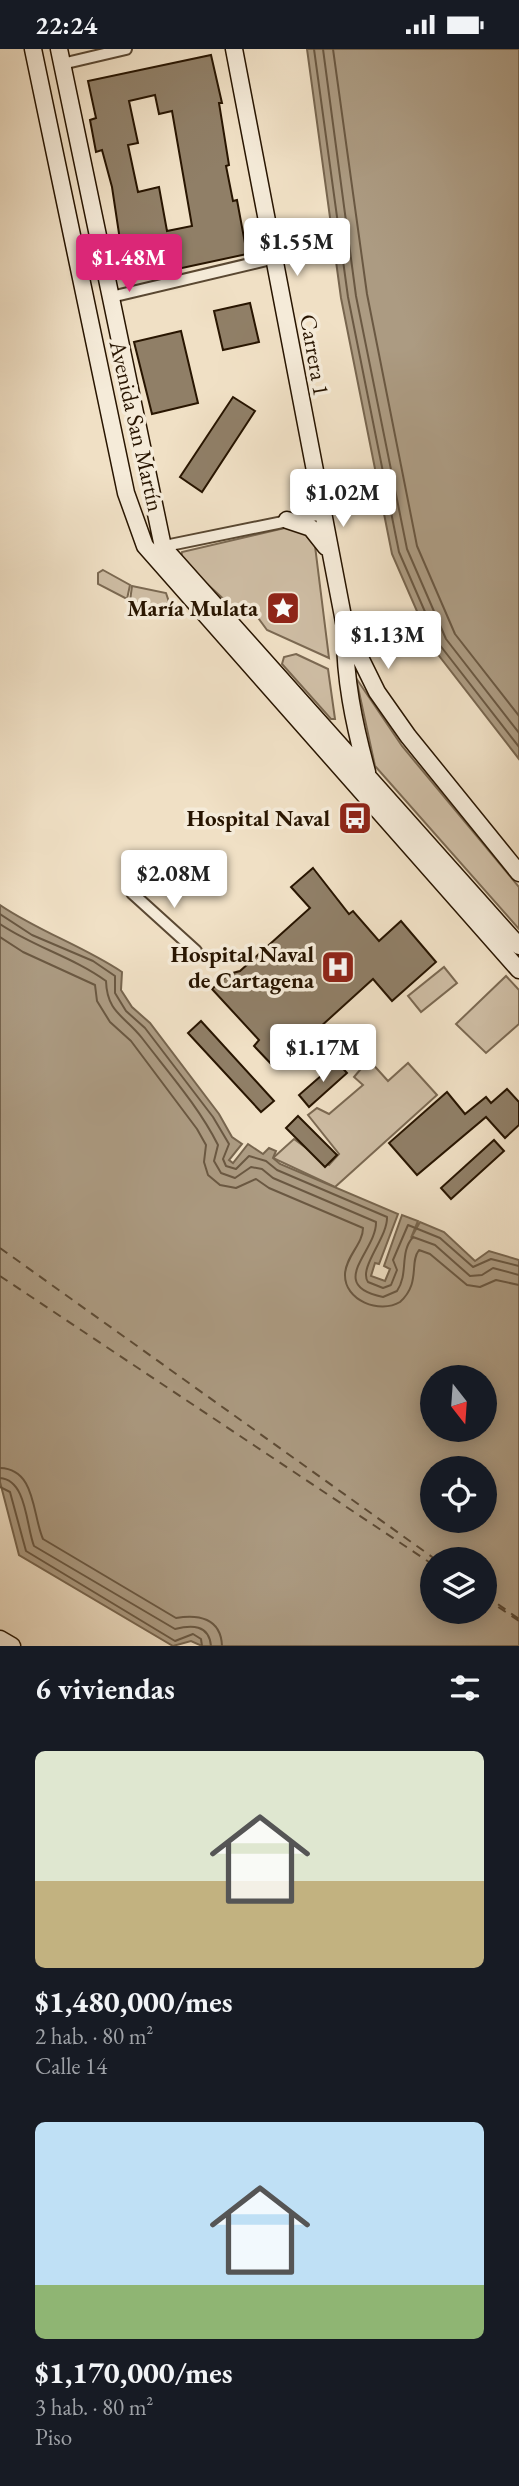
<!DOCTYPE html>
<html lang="es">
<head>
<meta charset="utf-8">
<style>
	body { margin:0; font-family:"EB Garamond",serif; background:#20242c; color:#f1f3f6; height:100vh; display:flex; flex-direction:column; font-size:26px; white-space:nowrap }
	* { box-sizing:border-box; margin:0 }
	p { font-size:23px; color:#9ea1a6 }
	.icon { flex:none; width:38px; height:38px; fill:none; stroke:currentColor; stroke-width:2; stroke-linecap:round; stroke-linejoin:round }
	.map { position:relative; height:1597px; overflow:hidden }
	.drawer { display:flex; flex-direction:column; background:#171b24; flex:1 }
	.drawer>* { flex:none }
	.needle { width:46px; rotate:163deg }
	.controls { position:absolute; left:420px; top:1316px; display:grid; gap:14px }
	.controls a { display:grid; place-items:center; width:77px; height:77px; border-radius:50%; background:#171b24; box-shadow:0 4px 18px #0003; font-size:35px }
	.price { position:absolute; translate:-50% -60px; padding:0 16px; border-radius:7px; background:#fff; color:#222; font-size:23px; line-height:46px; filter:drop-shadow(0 2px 4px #0008) }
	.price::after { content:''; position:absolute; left:50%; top:42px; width:21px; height:16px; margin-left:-10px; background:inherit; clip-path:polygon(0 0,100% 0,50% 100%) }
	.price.active { background:#db2777; color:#fff }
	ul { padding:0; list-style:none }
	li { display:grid; align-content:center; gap:14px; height:371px; padding:0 35px }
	li span { display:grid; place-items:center; height:217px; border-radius:10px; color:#555 }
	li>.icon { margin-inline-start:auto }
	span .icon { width:126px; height:126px; fill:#fffc; stroke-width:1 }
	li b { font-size:30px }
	h2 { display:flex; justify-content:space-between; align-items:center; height:84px; padding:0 35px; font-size:30px }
	.status { display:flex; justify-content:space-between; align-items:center; height:49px; padding:0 35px; background:#171b24; direction:ltr }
	.status svg { height:19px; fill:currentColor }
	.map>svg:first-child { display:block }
</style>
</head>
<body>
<div class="status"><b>22:24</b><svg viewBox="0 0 49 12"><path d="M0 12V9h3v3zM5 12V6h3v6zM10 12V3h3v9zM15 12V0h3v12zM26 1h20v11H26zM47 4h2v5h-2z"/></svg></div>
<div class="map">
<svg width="519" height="1597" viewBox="0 0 519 1597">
	<rect width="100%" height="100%" fill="#f0e0c5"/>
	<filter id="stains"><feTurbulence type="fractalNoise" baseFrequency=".00286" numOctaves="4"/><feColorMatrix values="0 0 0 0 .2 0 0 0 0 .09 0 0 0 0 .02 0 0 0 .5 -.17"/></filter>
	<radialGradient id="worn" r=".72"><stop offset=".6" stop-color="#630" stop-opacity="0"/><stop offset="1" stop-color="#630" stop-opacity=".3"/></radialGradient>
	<!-- green -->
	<path fill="#cebda4" stroke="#7b6952" stroke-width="2" d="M 289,478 L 305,485 L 315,497 L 329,609 L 267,581 L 256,566 L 230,556 L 181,511 L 182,503 Z
		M 103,521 L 130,536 L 127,550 L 98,535 L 98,524 Z
		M 132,537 L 166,544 L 169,553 L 161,559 L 130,552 Z
		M 296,605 L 328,620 L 335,670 L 331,670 L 282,615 L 284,608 Z
		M 356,629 L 402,697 L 519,838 L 519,880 L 375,717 Z
		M 444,918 L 457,934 L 421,963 L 408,947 Z
		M 506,927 L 519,941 L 519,975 L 486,1004 L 456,975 Z
		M 350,990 L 388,1032 L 408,1014 L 437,1046 L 335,1138 L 273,1109 L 294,1090 L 329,1116 L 339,1105 L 308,1066 L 317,1059 L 329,1065 L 363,1036 L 354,1028 L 360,1021 L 338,1001 Z"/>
	<!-- water -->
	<path fill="#ac9b82" stroke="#77654e" stroke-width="2" fill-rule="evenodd" d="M 307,0 L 519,0 L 519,710 L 433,599 L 392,505 L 341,249 Z
		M 0,856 C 40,883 83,897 122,923 L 121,941 L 132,958 L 150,974 L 219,1065 L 232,1088 L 242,1095 L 229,1111 L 233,1114 L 248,1095 L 263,1105 L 269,1099 L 276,1102 L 273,1109 L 280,1115 L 398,1165 L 379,1215 L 375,1214 L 371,1227 L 385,1232 L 390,1220 L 384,1217 L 402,1166 L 418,1172 L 411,1189 L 420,1173 L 444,1183 L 475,1212 L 489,1202 L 519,1211 L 519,1597 L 202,1597 L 191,1592 L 173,1597 L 19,1506 L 0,1433 ZM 432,1328 L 485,1328 L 485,1381 L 432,1381 ZM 432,1419 L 485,1419 L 485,1472 L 432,1472 ZM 432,1510 L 485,1510 L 485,1563 L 432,1563 Z"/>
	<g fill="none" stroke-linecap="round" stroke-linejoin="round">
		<!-- shore -->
		<path stroke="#6a5842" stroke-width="2" d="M 314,0 L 348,248 L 399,503 L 439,595 L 519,698
			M 323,0 L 356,247 L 407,500 L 446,590 L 519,684
			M 333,0 L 367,245 L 417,497 L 455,585 L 519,667
			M 0,865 L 32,886 L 93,912 L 115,927 L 115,944 L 126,962 L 145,979 L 213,1068 L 229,1095 L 223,1110 L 226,1117 L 236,1120 L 249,1107 L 266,1112 L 277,1121 L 387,1168 C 388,1188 358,1219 368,1233 L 383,1239 L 391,1236 L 397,1221 L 393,1211 L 408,1176 L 440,1189 L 473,1218 L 491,1210 L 519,1217
			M 0,875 C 34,898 73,908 106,932 C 107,964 125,967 142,989 C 168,1023 199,1058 218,1096 L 214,1112 L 221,1124 L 235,1129 L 251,1118 L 262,1120 L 273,1129 L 376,1173 C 377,1202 325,1236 383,1248 L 397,1242 C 409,1224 399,1204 413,1188 L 435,1196 L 470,1227 L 482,1226 L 493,1219 L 519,1226
			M 0,888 L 23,903 L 95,936 L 97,952 L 110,973 L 131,992 L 197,1080 L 206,1096 L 204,1113 L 208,1126 L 220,1136 L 236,1139 L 256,1130 L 269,1139 L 363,1179 C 363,1195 346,1207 345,1225 C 344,1252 380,1265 400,1253 C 421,1234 409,1214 419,1201 L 430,1205 L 467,1236 L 480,1238 L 496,1231 L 519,1236
			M 0,1419 C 36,1420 32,1465 43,1490 L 176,1569 C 198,1565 221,1569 222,1597
			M 0,1429 C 27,1431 26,1477 34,1497 L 175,1580 C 191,1576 209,1575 211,1597
			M 0,1438 L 10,1443 L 26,1502 L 175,1592 L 193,1585 L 201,1590 L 202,1597"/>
		<!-- ferry -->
		<path stroke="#5d4b35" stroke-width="2" stroke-dasharray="9 7" stroke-linecap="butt" d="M 0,1199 L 435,1510
			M 0,1227 L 432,1515
			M 485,1546 L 519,1570
			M 485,1549 L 519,1572"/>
	</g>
	<!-- building -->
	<path fill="#907f67" stroke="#281501" stroke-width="2" fill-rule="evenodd" d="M 211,6 L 222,54 L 219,54 L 229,116 L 226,117 L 233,152 L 237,151 L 247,205 L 126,231 L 112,138 L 102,101 L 96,103 L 90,71 L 96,69 L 88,32 ZM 155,46 L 159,65 L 172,62 L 192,177 L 167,182 L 159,138 L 138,143 L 128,96 L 138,94 L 129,52 Z
		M 250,254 L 259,293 L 223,301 L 214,262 Z
		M 181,282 L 198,354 L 152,365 L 134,293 Z
		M 233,348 L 255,362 L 202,443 L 180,428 Z
		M 313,819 L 349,865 L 353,862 L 379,892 L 401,872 L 436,913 L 392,952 L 373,930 L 275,1019 L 254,997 L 259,991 L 212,940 L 229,925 L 240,922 L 310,859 L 291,838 Z
		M 201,972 L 274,1052 L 261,1063 L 188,984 Z
		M 337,1013 L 347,1024 L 309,1058 L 299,1046 Z
		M 507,1040 L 519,1053 L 519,1076 L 505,1089 L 486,1068 L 417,1126 L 389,1094 L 447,1043 L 465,1065 L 486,1048 L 491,1054 Z
		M 298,1067 L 337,1106 L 325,1118 L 286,1079 Z
		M 494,1091 L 504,1102 L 451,1150 L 441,1139 Z"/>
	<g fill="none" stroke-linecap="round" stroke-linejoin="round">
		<!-- street casing -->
		<g stroke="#5a4832" stroke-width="14">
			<path id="street" d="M 62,15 L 126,0
				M 111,248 L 275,209
				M 160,498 L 322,465
				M 132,844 L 196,902"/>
		</g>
		<!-- secondary casing -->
		<g stroke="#281501" stroke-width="19">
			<path id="secondary" d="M 33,0 L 126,444 L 145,497 L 519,921
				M 59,0 L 163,498 L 519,897
				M 234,0 L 345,578 C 344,628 354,675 367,723
				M 287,471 L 311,479 L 326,498
				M 346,580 L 377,643 L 408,687 L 519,824
				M 0,1590 L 12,1597"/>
		</g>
		<!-- street -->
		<use href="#street" stroke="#f5ebd9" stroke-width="10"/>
		<!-- secondary -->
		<use href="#secondary" stroke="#f5ebd9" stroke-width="16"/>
	</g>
	<!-- icons -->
	<defs>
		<g id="sight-square" transform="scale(1.75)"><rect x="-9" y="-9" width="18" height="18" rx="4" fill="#8f2418" stroke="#f5ebd9"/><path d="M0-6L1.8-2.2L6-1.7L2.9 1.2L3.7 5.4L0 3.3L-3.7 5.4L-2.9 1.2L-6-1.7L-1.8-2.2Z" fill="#fff"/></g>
		<g id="bus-square" transform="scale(1.75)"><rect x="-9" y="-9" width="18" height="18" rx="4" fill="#8f2418" stroke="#f5ebd9"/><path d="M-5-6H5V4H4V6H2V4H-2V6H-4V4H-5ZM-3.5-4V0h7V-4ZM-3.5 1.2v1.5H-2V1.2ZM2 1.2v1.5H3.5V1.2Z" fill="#fff"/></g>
		<g id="hospital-square" transform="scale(1.75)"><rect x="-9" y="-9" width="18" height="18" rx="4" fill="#8f2418" stroke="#f5ebd9"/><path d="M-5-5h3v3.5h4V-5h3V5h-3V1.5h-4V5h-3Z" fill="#fff"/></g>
	</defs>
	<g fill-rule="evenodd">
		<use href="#sight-square" x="283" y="559"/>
		<use href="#bus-square" x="355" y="769"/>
		<use href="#hospital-square" x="338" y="918"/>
	</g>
	<g text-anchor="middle" stroke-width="7" stroke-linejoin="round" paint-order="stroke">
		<!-- street labels -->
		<g font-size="23" fill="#281501" stroke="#f5ebd9">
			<text transform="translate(315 306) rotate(80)" y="8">Carrera 1</text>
			<text transform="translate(137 377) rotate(77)" y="8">Avenida San Martín</text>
		</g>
		<!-- poi labels -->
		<g font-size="23" font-weight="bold" fill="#281501" stroke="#f5ebd9" text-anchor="end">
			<text x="258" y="567">María Mulata</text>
			<text x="330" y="777">Hospital Naval</text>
			<text x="314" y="913">Hospital Naval<tspan x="314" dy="26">de Cartagena</tspan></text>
		</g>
	</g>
	<rect width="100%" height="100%" filter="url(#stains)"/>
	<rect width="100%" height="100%" fill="url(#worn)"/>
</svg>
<div class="controls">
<a><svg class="needle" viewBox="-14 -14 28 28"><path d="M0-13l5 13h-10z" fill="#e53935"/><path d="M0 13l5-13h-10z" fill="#9ea1a6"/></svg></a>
<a><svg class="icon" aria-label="locate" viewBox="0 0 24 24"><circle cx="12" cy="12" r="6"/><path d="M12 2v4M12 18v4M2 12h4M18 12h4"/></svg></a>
<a><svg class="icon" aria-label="layers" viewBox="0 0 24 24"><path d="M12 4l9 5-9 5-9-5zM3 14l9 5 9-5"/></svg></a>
</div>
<b class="price" style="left:297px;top:229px">$1.55M</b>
<b class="price active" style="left:129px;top:245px">$1.48M</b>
<b class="price" style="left:343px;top:480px">$1.02M</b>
<b class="price" style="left:388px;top:622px">$1.13M</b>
<b class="price" style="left:174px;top:861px">$2.08M</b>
<b class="price" style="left:323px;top:1035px">$1.17M</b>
</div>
<section class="drawer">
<h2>6 viviendas<svg class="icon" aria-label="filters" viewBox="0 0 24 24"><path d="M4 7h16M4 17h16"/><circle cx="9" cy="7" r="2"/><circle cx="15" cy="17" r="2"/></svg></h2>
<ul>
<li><span style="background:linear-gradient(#dfe7d0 60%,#c2b280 0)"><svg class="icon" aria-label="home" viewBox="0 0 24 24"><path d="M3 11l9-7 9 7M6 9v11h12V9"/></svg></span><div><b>$1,480,000/mes</b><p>2 hab. · 80 m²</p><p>Calle 14</p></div></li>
<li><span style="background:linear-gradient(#bfe0f5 75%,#8fb573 0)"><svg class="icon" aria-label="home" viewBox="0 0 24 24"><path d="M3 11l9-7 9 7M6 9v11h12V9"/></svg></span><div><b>$1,170,000/mes</b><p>3 hab. · 80 m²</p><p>Piso</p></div></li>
</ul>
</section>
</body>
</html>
